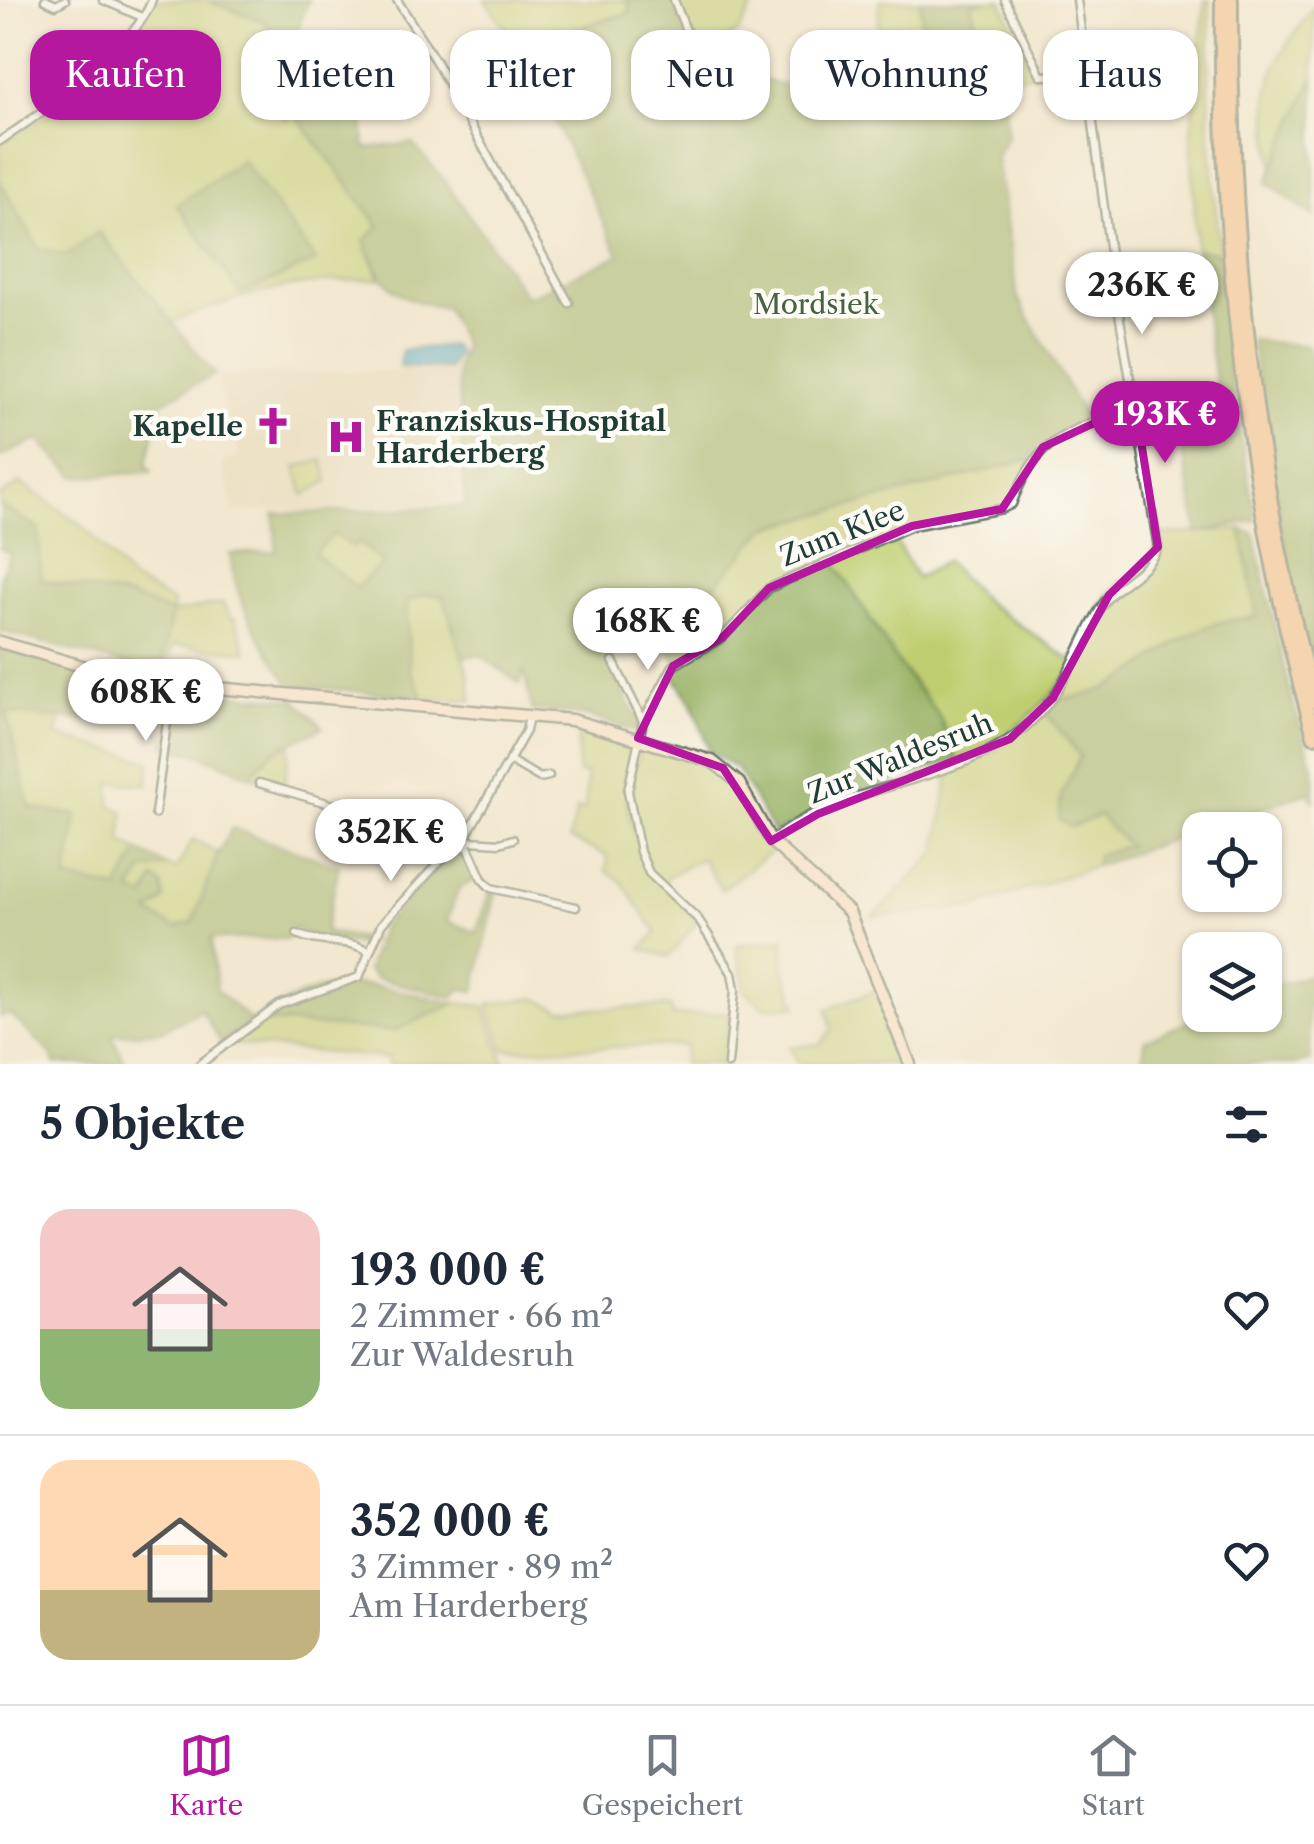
<!DOCTYPE html>
<html lang="de">
<head>
<meta charset="utf-8">
<style>
	body { margin:0; font-family:"Libre Caslon Text",serif; background:#f2f2f3; color:#1f2937; height:100vh; display:flex; flex-direction:column; font-size:38px; white-space:nowrap }
	* { box-sizing:border-box; margin:0 }
	p { font-size:32px; color:#747a83 }
	.icon { flex:none; width:55px; height:55px; fill:none; stroke:currentColor; stroke-width:2; stroke-linecap:round; stroke-linejoin:round }
	.map { position:relative; height:1064px; overflow:hidden }
	.details { display:flex; flex-direction:column; background:#fff; flex:1 }
	.details>* { flex:none }
	.guide { position:absolute; left:30px; top:30px; width:1255px; height:90px; display:flex; gap:20px }
	.controls { position:absolute; left:1182px; top:812px; display:grid; gap:20px }
	.controls a { display:grid; place-items:center; width:100px; height:100px; border-radius:20px; background:#fff; box-shadow:0 2px 8px #0004; font-size:50px }
	.price { position:absolute; translate:-50% -85px; padding:0 22px; border-radius:35px; background:#fff; color:#222; font-size:32px; line-height:65px; filter:drop-shadow(0 2px 5px #0008) }
	.price::after { content:''; position:absolute; left:50%; top:60px; width:30px; height:22px; margin-left:-15px; background:inherit; clip-path:polygon(0 0,100% 0,50% 100%) }
	.price.selected { background:#b5179e; color:#fff }
	ul { padding:0; list-style:none }
	li { display:flex; align-items:center; gap:30px; height:250px; padding:0 40px }
	li+li { border-top:2px solid #e0e1e3 }
	li span { display:grid; place-items:center; flex:none; width:280px; height:200px; border-radius:30px; color:#555 }
	li>.icon { margin-inline-start:auto }
	span .icon { width:120px; height:120px; fill:#fffc; stroke-width:1 }
	li b { font-size:42px }
	h2 { display:flex; justify-content:space-between; align-items:center; height:120px; padding:0 40px; font-size:42px }
	.pill { padding:0 35px; border-radius:30px; background:#fff; box-shadow:0 2px 8px #0004; font-size:35px; line-height:90px }
	.pill.selected { background:#b5179e; color:#fff }
	.tabs { display:flex; justify-content:space-around; align-items:center; height:140px; border-top:2px solid #e0e1e3; background:#fff; font-size:28px; color:#747a83 }
	.tabs a { display:grid; justify-items:center; gap:5px }
	.tabs .selected { color:#b5179e }
	.map>svg:first-child { display:block }
</style>
</head>
<body>
<div class="map">
<svg width="1314" height="1064" viewBox="0 0 1314 1064">
	<rect width="100%" height="100%" fill="#fdfcf7"/>
	<filter id="ink" filterUnits="userSpaceOnUse"><feTurbulence type="fractalNoise" baseFrequency=".01" numOctaves="2"/><feDisplacementMap in="SourceGraphic" scale="20" xChannelSelector="R" yChannelSelector="G"/><feConvolveMatrix kernelMatrix="1 2 1 2 8 2 1 2 1" color-interpolation-filters="sRGB"/></filter>
	<filter id="wash" filterUnits="userSpaceOnUse"><feTurbulence type="fractalNoise" baseFrequency=".0048" numOctaves="4" result="noise"/><feDisplacementMap in="SourceGraphic" scale="40" xChannelSelector="R" yChannelSelector="G"/><feGaussianBlur stdDeviation="2.25" result="paint"/><feColorMatrix in="noise" values="0 0 0 0 0 0 0 0 0 0 0 0 0 0 0 0 0 1.4 0 .05"/><feComposite in="paint" operator="in"/></filter>
	<g filter="url(#wash)">
		<rect width="100%" height="100%" fill="#f2e8d0"/>
		<!-- built -->
		<path fill="#e6daba" d="M 455,370 L 458,502 L 235,512 L 222,463 L 240,457 L 216,375 Z"/>
		<!-- green -->
		<path fill="#bfce70" stroke="#6f8652" stroke-width="2.5" d="M 152,0 L 207,0 L 263,21 L 279,38 L 296,116 L 380,226 L 364,241 L 380,279 C 302,279 244,293 172,322 L 99,232 L 67,255 L 39,249 L 0,181 L 0,144 L 64,104 Z
			M 485,0 L 627,0 L 631,12 L 518,45 Z
			M 674,0 L 756,0 L 738,33 L 695,53 Z
			M 880,0 L 920,0 L 927,87 L 863,90 L 875,65 Z
			M 1001,0 L 1035,75 L 997,78 L 987,74 L 972,2 Z
			M 1205,0 L 1210,0 L 1209,125 L 1220,253 L 1196,249 L 1191,133 Z
			M 1314,6 L 1314,77 L 1273,168 C 1263,82 1262,77 1314,6 Z
			M 1032,459 L 1012,504 L 892,535 L 917,578 L 946,561 L 987,603 L 1072,661 C 1083,640 1093,618 1106,599 C 1123,574 1156,570 1160,535 L 1241,529 L 1257,617 C 1245,619 1230,619 1218,623 C 1154,643 1133,695 1058,699 L 1072,670 C 1038,712 1008,741 957,760 L 939,716 L 900,666 L 723,637 L 707,644 L 695,608 L 766,528 Z
			M 323,460 L 328,481 L 304,495 L 296,467 Z
			M 21,483 L 83,526 L 132,580 L 173,602 L 172,613 L 223,603 L 230,618 L 235,618 L 247,652 L 173,645 L 165,675 L 160,674 L 171,613 L 130,597 L 41,580 L 38,528 L 0,507 L 0,496 Z
			M 333,533 L 352,547 L 360,542 L 383,563 L 357,588 L 314,554 Z
			M 426,594 L 443,596 L 469,676 L 472,701 L 424,698 L 410,670 L 406,601 Z
			M 6,712 L 60,718 L 57,736 L 150,761 L 148,784 L 111,783 L 110,805 L 124,812 L 121,841 L 139,851 L 118,889 L 67,879 L 30,808 Z
			M 1046,713 L 1080,756 L 1061,796 L 1071,827 L 1099,815 L 1128,846 L 1097,855 L 1095,866 L 972,908 L 873,917 L 936,853 L 950,768 L 991,754 Z
			M 578,725 L 628,739 L 634,746 L 624,789 L 636,839 L 628,791 L 642,743 C 738,773 721,771 772,851 L 721,890 L 702,858 L 667,877 L 665,885 L 697,921 L 669,957 L 641,949 L 657,933 L 621,881 L 606,871 L 608,856 L 569,839 L 577,809 L 585,810 L 587,774 L 578,773 Z
			M 290,744 L 284,787 L 250,776 L 271,753 Z
			M 193,839 L 218,853 L 193,922 L 174,928 L 149,912 L 154,880 L 146,899 L 131,890 L 144,870 L 167,866 L 176,869 Z
			M 784,939 L 784,968 L 797,1006 L 764,1008 L 745,990 L 736,945 Z
			M 875,990 L 900,1054 L 899,1064 L 799,1064 L 790,1047 L 820,1044 L 832,1030 L 827,1009 Z
			M 535,998 L 561,1010 L 670,1006 L 673,1016 L 729,1012 L 726,1064 L 683,1064 L 685,1045 L 504,1050 L 488,1004 Z
			M 456,1003 L 484,1006 L 505,1064 L 388,1064 L 388,1058 L 221,1043 L 252,1021 L 394,1031 Z"/>
		<!-- forest -->
		<path fill="#97b162" stroke="#5b774b" stroke-width="2.5" fill-rule="evenodd" d="M 309,0 L 295,36 C 324,56 343,77 345,112 L 363,113 L 365,148 L 412,143 L 444,180 L 527,297 L 619,255 L 518,45 L 630,13 L 627,0 L 674,0 L 695,53 L 726,68 L 817,95 L 926,87 L 920,0 L 987,0 L 972,3 L 987,74 L 1004,84 L 1007,137 L 996,157 L 1018,298 L 1089,425 L 1043,447 L 1032,459 L 766,528 L 695,608 L 706,644 L 723,637 L 769,588 L 833,560 L 900,666 L 939,716 L 957,760 L 897,779 L 774,833 L 737,769 L 710,752 L 692,703 L 672,673 L 682,659 L 675,661 L 650,604 L 635,592 L 593,608 L 625,696 L 640,722 L 635,731 L 583,715 L 532,710 L 524,669 L 520,684 L 480,655 L 462,657 L 443,596 L 426,594 L 406,602 L 410,670 L 424,698 L 290,685 C 262,644 235,603 230,554 L 276,551 L 274,514 L 465,506 L 457,367 L 464,347 L 446,308 C 394,299 384,288 364,241 L 379,226 L 296,116 L 284,119 L 254,63 L 278,37 L 263,21 L 208,1 ZM 333,534 L 353,547 L 360,543 L 383,563 L 357,588 L 314,554 Z
			M 1314,77 L 1314,217 L 1267,182 Z
			M 242,160 L 316,261 L 241,294 L 177,205 Z
			M 0,181 L 39,249 L 67,255 L 98,232 L 215,374 L 161,403 L 147,464 L 152,472 L 76,477 L 38,440 L 0,457 Z
			M 1196,249 L 1220,253 L 1233,396 L 1256,520 L 1198,533 L 1177,424 L 1218,400 Z
			M 1251,340 L 1308,346 L 1314,365 L 1314,676 L 1295,611 Z
			M 1,506 L 38,528 L 42,580 L 130,597 L 172,613 L 160,674 L 0,631 L 0,579 L 10,553 L 0,549 Z
			M 1241,529 L 1254,533 L 1291,698 L 1314,770 L 1314,802 L 1309,792 L 1095,866 L 1097,855 L 1128,846 L 1099,816 L 1071,827 L 1059,820 L 1061,796 L 1080,756 L 1046,713 L 1058,699 C 1133,695 1154,643 1218,623 C 1230,619 1244,619 1257,617 Z
			M 0,647 L 94,675 L 84,720 L 6,713 L 30,808 L 77,815 L 67,879 L 118,889 L 139,851 L 167,866 L 144,870 L 131,890 L 145,898 L 154,879 L 162,885 L 165,899 L 149,913 L 175,928 L 193,922 L 218,853 L 232,828 L 339,866 L 325,932 L 372,939 L 366,945 L 319,940 L 295,928 L 288,939 L 211,939 L 217,991 L 252,1021 C 342,966 360,984 456,1003 L 394,1031 L 252,1021 L 221,1043 L 201,1010 L 161,1031 L 112,1035 L 125,1064 L 55,1064 L 50,1053 L 10,1014 L 0,1017 Z
			M 179,689 L 296,700 L 323,727 L 271,753 L 250,776 L 201,755 L 165,746 L 173,692 Z
			M 446,857 L 470,860 L 478,879 L 459,888 L 447,921 L 476,932 L 490,891 L 496,892 L 475,991 L 461,989 L 453,997 L 375,978 L 367,970 L 382,926 Z
			M 1314,974 L 1314,1003 L 1307,1007 L 1311,1060 L 1297,1064 L 1142,1064 L 1145,1040 L 1203,1015 L 1265,1015 L 1265,988 Z"/>
		<!-- water -->
		<path fill="#4ea6cb" stroke="#367280" stroke-width="2.5" d="M 452,345 L 458,353 L 449,369 L 399,367 L 402,350 Z"/>
	</g>
	<g filter="url(#ink)">
		<g fill="none" stroke-linecap="round" stroke-linejoin="round">
			<!-- street casing -->
			<g stroke="#69796b" stroke-width="11">
				<path id="street" d="M 45,0 L 56,5 L 65,0
					M 103,0 L 142,17
					M 397,0 L 436,62 L 569,303
					M 674,0 L 695,53 L 726,68
					M 1005,0 L 1041,76 L 1087,75
					M 0,141 C 42,113 135,48 152,0
					M 613,661 L 643,721
					M 509,760 L 540,778 L 549,776
					M 259,783 L 453,840
					M 155,814 L 172,684
					M454 841a7 7 0 1 1 14 0a7 7 0 1 1-14 0Z
					M 466,836 L 526,731 L 529,716
					M 470,841 L 500,843 L 513,839
					M 771,841 C 847,776 971,788 1040,713 C 1069,682 1079,642 1101,607 C 1116,582 1148,574 1158,547 L 1113,277 L 1077,0
					M 467,845 L 482,879 L 491,888 L 576,907
					M 297,934 C 320,945 348,938 368,951
					M 200,1064 L 279,1005 L 359,977 L 381,925 L 454,846
					M 728,1064 L 735,990 L 732,973 L 698,919 L 649,873 L 640,852 L 628,791 L 643,721 L 673,666 L 723,637 L 769,588 L 912,526 L 1002,509 L 1012,504 C 1038,433 1071,433 1135,404"/>
			</g>
			<!-- secondary casing -->
			<g stroke="#69796b" stroke-width="15">
				<path id="secondary" d="M 0,642 L 106,673 L 172,684 L 572,720 L 712,761 L 739,783 L 771,841 L 849,912 L 910,1064"/>
			</g>
			<!-- highway casing -->
			<g stroke="#69796b" stroke-width="18">
				<path id="highway" d="M 1222,0 C 1219,250 1247,496 1314,736
					M 1231,0 C 1230,238 1253,471 1314,701"/>
			</g>
			<!-- street -->
			<use href="#street" stroke="#fff" stroke-width="6"/>
			<!-- secondary -->
			<use href="#secondary" stroke="#fde4d0" stroke-width="10"/>
			<!-- highway -->
			<use href="#highway" stroke="#f9bc8a" stroke-width="12"/>
		</g>
	</g>
	<!-- marked area -->
	<path d="M0 0H1314V1064H0ZM 1135,404 L 1158,547 L 1109,595 L 1053,698 L 1010,739 L 818,814 L 771,841 L 723,768 L 638,738 L 673,666 L 723,637 L 769,588 L 912,526 L 1002,509 L 1043,447 Z" fill="#f2e8d0" fill-opacity=".55" fill-rule="evenodd"/>
	<path fill="none" stroke="#b5179e" stroke-width="8" stroke-linejoin="round" d="M 1135,404 L 1158,547 L 1109,595 L 1053,698 L 1010,739 L 818,814 L 771,841 L 723,768 L 638,738 L 673,666 L 723,637 L 769,588 L 912,526 L 1002,509 L 1043,447 Z"/>
	<!-- icons -->
	<defs>
		<g id="church-bare" transform="scale(3)"><path d="M-1.2-6h2.4v3.5h3.3v2.4h-3.3V6h-2.4V-.1h-3.3v-2.4h3.3Z" fill="#b5179e" stroke="#fdfcf7" stroke-width="2.5" paint-order="stroke"/></g>
		<g id="hospital-bare" transform="scale(3)"><path d="M-5-5h3v3.5h4V-5h3V5h-3V1.5h-4V5h-3Z" fill="#b5179e" stroke="#fdfcf7" stroke-width="2.5" paint-order="stroke"/></g>
	</defs>
	<g fill-rule="evenodd">
		<use href="#church-bare" x="273" y="426"/>
		<use href="#hospital-bare" x="346" y="437"/>
	</g>
	<g text-anchor="middle" stroke-width="9" stroke-linejoin="round" paint-order="stroke">
		<!-- park labels -->
		<g font-size="28" fill="#476143" stroke="#fdfcf7">
			<text x="816" y="314">Mordsiek</text>
		</g>
		<!-- poi labels -->
		<g font-size="28" font-weight="bold" fill="#1f3d34" stroke="#fdfcf7" text-anchor="start">
			<text x="376" y="431">Franziskus-Hospital<tspan x="376" dy="32">Harderberg</tspan></text>
			<text x="243" y="436" text-anchor="end">Kapelle</text>
		</g>
		<!-- street labels -->
		<g font-size="28" fill="#1f3d34" stroke="#fdfcf7">
			<text transform="translate(842 533) rotate(-22)" y="10">Zum Klee</text>
			<text transform="translate(900 758) rotate(-22)" y="10">Zur Waldesruh</text>
		</g>
	</g>
</svg>
<div class="controls">
<a><svg class="icon" aria-label="locate" viewBox="0 0 24 24"><circle cx="12" cy="12" r="6"/><path d="M12 2v4M12 18v4M2 12h4M18 12h4"/></svg></a>
<a><svg class="icon" aria-label="layers" viewBox="0 0 24 24"><path d="M12 4l9 5-9 5-9-5zM3 14l9 5 9-5"/></svg></a>
</div>
<b class="price" style="left:1142px;top:337px">236K €</b>
<b class="price selected" style="left:1165px;top:466px">193K €</b>
<b class="price" style="left:648px;top:673px">168K €</b>
<b class="price" style="left:146px;top:744px">608K €</b>
<b class="price" style="left:391px;top:884px">352K €</b>
<div class="guide">
<a class="pill selected">Kaufen</a>
<a class="pill">Mieten</a>
<a class="pill">Filter</a>
<a class="pill">Neu</a>
<a class="pill">Wohnung</a>
<a class="pill">Haus</a>
</div>
</div>
<section class="details">
<h2>5 Objekte<svg class="icon" aria-label="filters" viewBox="0 0 24 24"><path d="M4 7h16M4 17h16"/><circle cx="9" cy="7" r="2"/><circle cx="15" cy="17" r="2"/></svg></h2>
<ul>
<li><span style="background:linear-gradient(#f6c9c9 60%,#8fb573 0)"><svg class="icon" aria-label="home" viewBox="0 0 24 24"><path d="M3 11l9-7 9 7M6 9v11h12V9"/></svg></span><div><b>193 000 €</b><p>2 Zimmer · 66 m²</p><p>Zur Waldesruh</p></div><svg class="icon" aria-label="heart" viewBox="0 0 24 24"><path d="M12 20l-8-8c-3-5 5-10 8-4 3-6 11-1 8 4z"/></svg></li>
<li><span style="background:linear-gradient(#ffd9b3 65%,#c2b280 0)"><svg class="icon" aria-label="home" viewBox="0 0 24 24"><path d="M3 11l9-7 9 7M6 9v11h12V9"/></svg></span><div><b>352 000 €</b><p>3 Zimmer · 89 m²</p><p>Am Harderberg</p></div><svg class="icon" aria-label="heart" viewBox="0 0 24 24"><path d="M12 20l-8-8c-3-5 5-10 8-4 3-6 11-1 8 4z"/></svg></li>
</ul>
</section>
<nav class="tabs">
<a class="selected"><svg class="icon" aria-label="map" viewBox="0 0 24 24"><path d="M3 6l6-2 6 2 6-2v14l-6 2-6-2-6 2zM9 4v14M15 6v14"/></svg>Karte</a>
<a><svg class="icon" aria-label="saved" viewBox="0 0 24 24"><path d="M7 4h10v16l-5-4-5 4z"/></svg>Gespeichert</a>
<a><svg class="icon" aria-label="home" viewBox="0 0 24 24"><path d="M3 11l9-7 9 7M6 9v11h12V9"/></svg>Start</a>
</nav>
</body>
</html>
